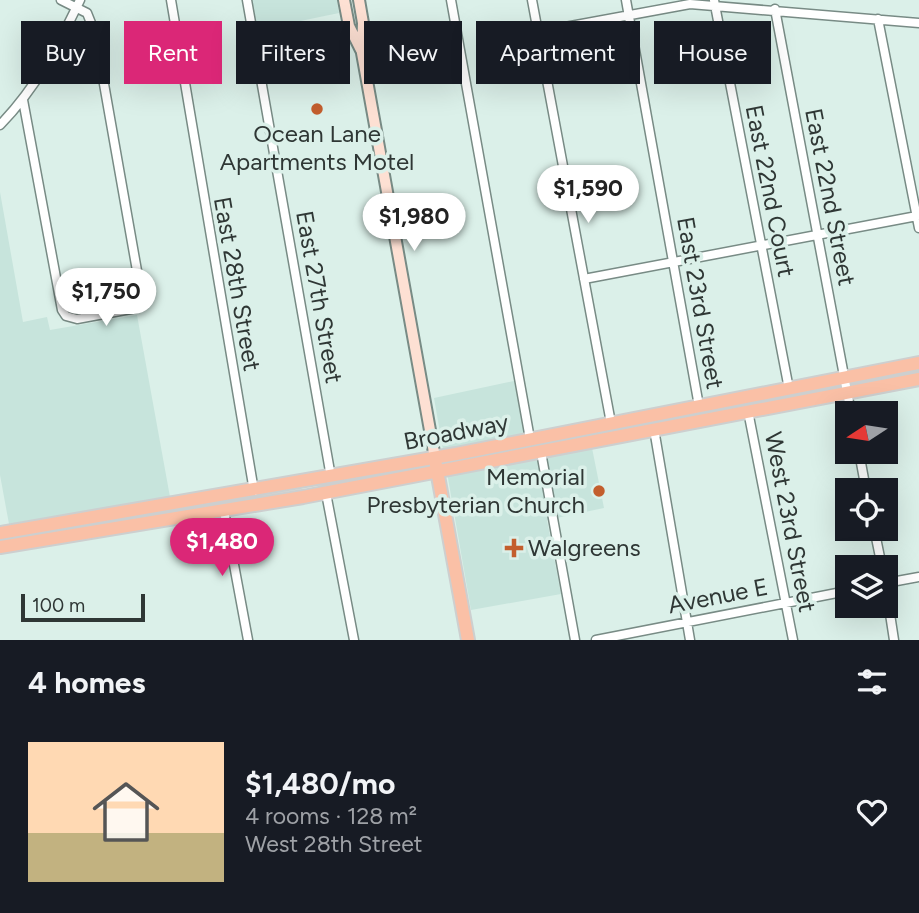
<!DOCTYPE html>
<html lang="en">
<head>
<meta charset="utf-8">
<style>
	body { margin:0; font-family:Figtree,sans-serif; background:#20242c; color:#f1f3f6; height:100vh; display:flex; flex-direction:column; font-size:26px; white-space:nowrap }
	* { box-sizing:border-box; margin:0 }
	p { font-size:23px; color:#9ea1a6 }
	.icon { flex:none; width:38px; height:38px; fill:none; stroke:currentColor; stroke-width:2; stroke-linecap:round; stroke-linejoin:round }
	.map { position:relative; height:640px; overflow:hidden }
	.drawer { display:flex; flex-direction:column; background:#171b24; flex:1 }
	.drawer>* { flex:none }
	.hud { position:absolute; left:21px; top:21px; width:878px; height:63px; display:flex; gap:14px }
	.needle { width:46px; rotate:258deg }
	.fabs { position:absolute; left:835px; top:401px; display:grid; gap:14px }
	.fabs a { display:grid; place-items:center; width:63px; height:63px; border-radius:0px; background:#171b24; box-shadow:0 7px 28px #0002; font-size:35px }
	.scale { position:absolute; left:21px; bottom:18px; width:124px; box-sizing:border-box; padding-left:7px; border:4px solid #2f3735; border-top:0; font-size:19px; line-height:24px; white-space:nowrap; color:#2f3735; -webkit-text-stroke:5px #dbf0e9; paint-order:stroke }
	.price { position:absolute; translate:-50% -60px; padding:0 16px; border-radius:24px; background:#fff; color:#222; font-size:23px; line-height:46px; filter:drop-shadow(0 2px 4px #0008) }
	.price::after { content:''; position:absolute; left:50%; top:42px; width:21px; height:16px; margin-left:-10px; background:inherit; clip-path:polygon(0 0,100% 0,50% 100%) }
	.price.active { background:#db2777; color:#fff }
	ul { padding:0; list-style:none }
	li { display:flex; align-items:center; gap:21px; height:175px; padding:0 28px }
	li+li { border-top:2px solid #363941 }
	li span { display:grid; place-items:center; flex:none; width:196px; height:140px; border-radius:0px; color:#555 }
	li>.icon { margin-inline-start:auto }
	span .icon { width:84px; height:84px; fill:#fffc; stroke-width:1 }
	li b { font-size:30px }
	h2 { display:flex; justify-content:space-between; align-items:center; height:84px; padding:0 28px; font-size:30px }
	.chip { padding:0 24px; border-radius:0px; background:#171b24; box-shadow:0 7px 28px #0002; font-size:24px; line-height:63px }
	.chip.active { background:#db2777; color:#fff }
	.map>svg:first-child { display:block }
</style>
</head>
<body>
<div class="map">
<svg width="919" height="640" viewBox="0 0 919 640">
	<rect width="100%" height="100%" fill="#dbf0e9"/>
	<!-- built -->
	<path fill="#c7e4dc" d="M 252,0 L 337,0 L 339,13 L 257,30 Z
		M 0,192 L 23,322 L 47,317 L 50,330 L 137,315 L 170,497 L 9,524 L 0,475 Z
		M 514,381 L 530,460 L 592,448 L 604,508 L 547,520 L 561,594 L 471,610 L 434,398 Z"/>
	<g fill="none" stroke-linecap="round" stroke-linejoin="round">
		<!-- minor casing -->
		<g stroke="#788b85" stroke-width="11">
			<path id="minor" d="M 171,0 L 254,491
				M 247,0 L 331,477
				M 451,0 L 530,439
				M 532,0 L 611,423
				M 626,0 L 699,406
				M 714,0 L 789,389
				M 775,9 L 851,413
				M 878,19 L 919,228
				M 538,32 L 690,4 L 919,23
				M 23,100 L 62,310 L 66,316 L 77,319 L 136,308 L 141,305 L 142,299 L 95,33 L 87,13 L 61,0
				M 0,125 C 36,88 58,46 80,0
				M 584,279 L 917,216
				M 748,411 L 793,640
				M 654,429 L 690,640
				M 541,452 L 575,640
				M 859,452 L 866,490
				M 326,493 L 354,640
				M 224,511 L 248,640
				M 874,528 L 882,567
				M 886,583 L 919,577
				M 886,588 L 894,640
				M 596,640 L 847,591"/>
		</g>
		<!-- secondary casing -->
		<g stroke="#788b85" stroke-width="14">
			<path id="secondary" d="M 344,0 L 349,26 L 361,50
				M 359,0 L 363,23 L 362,53 L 435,458"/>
		</g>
		<!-- primary casing -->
		<g stroke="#cdcfcf" stroke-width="16">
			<path id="primary" d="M 436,465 L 468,640
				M 0,533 L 456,454 L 919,363
				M 0,547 L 303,497 L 919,379"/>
		</g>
		<!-- minor -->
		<use href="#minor" stroke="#fff" stroke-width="8"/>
		<!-- secondary -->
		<use href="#secondary" stroke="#fde0d3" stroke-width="10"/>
		<!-- primary -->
		<use href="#primary" stroke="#fac0a6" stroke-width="12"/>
	</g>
	<!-- markers -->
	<g fill="#c35e2d" stroke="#dbf0e9" stroke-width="2.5">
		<circle cx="317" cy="109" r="7"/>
		<circle cx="599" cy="491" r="7"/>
		<path d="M510.5 537.5h7v7h7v7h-7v7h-7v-7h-7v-7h7z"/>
	</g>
	<g text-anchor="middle" stroke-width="7" stroke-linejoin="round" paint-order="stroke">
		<!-- poi labels -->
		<g font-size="24" fill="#2f3735" stroke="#dbf0e9">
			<text x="317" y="142">Ocean Lane<tspan x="317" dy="28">Apartments Motel</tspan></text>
			<text x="585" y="485" text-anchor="end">Memorial<tspan x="585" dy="28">Presbyterian Church</tspan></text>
			<text x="528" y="556" text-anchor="start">Walgreens</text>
		</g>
		<!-- street labels -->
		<g font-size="24" fill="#2f3735" stroke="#dbf0e9">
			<text transform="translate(770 191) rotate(79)" y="8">East 22nd Court</text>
			<text transform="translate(830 197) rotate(79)" y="8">East 22nd Street</text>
			<text transform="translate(237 284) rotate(80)" y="8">East 28th Street</text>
			<text transform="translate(319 297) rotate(80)" y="8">East 27th Street</text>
			<text transform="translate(700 303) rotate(80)" y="8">East 23rd Street</text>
			<text transform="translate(456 432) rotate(-11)" y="8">Broadway</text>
			<text transform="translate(790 522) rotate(79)" y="8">West 23rd Street</text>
			<text transform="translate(718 596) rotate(-11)" y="8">Avenue E</text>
		</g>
	</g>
</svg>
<div class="fabs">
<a><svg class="needle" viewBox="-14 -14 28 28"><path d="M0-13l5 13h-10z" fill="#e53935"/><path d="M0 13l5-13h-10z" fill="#9ea1a6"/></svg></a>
<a><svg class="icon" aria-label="locate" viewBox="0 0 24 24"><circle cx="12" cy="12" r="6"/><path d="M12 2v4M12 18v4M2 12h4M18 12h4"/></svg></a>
<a><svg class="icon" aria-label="layers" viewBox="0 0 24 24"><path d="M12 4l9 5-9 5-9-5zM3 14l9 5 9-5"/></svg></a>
</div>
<div class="scale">100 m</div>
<b class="price" style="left:588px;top:225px">$1,590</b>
<b class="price" style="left:414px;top:253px">$1,980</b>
<b class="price" style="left:106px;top:328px">$1,750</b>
<b class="price active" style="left:222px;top:578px">$1,480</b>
<div class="hud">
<a class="chip">Buy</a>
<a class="chip active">Rent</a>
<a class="chip">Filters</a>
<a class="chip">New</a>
<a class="chip">Apartment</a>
<a class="chip">House</a>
</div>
</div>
<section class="drawer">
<h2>4 homes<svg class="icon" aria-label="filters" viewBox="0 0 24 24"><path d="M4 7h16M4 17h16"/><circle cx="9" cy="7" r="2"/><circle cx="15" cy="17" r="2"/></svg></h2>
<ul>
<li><span style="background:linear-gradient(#ffd9b3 65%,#c2b280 0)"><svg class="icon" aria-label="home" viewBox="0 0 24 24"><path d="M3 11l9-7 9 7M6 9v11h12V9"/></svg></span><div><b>$1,480/mo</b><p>4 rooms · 128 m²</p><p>West 28th Street</p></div><svg class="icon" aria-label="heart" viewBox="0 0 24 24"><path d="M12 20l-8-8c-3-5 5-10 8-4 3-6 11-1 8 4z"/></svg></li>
</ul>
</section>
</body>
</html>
